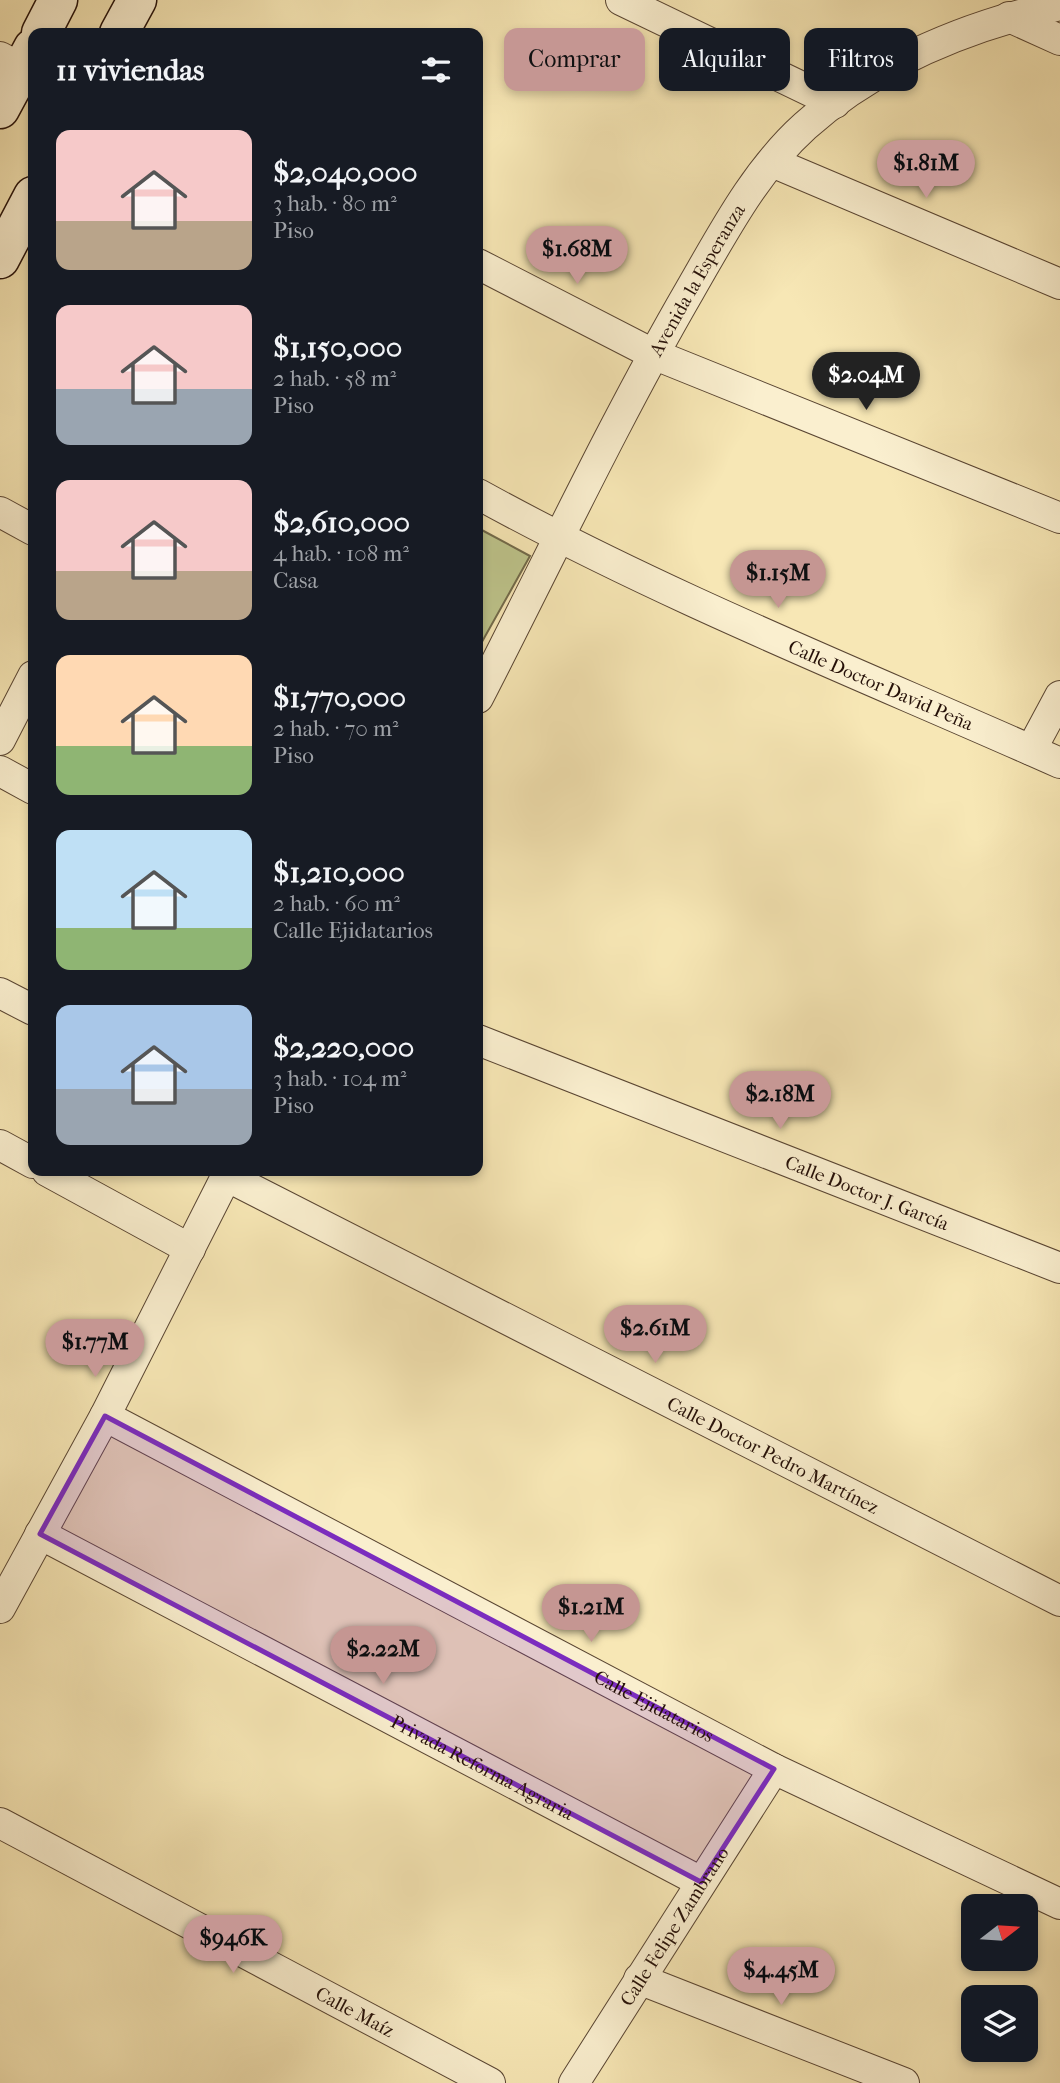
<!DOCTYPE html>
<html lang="es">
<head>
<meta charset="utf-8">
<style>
	body { margin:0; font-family:"IM FELL French Canon",serif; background:#20242c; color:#f1f3f6; height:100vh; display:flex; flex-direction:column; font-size:26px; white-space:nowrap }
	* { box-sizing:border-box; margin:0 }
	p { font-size:23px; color:#9ea1a6 }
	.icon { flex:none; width:38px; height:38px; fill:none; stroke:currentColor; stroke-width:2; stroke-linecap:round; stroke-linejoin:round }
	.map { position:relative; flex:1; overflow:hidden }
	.drawer { position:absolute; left:28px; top:28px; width:455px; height:1148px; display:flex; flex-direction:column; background:#171b24; border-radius:14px; box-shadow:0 4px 10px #0003 }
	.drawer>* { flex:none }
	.banner { position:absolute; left:504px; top:28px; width:450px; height:63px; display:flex; gap:14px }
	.needle { width:46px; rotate:73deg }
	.tools { position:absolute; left:961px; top:1894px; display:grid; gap:14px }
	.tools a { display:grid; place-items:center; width:77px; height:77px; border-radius:14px; background:#171b24; box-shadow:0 4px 10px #0003; font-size:35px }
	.price { position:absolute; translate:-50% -60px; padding:0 16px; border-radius:24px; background:#c59692; color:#111; font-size:23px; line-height:46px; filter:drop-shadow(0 2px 4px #0008) }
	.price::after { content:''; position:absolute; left:50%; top:42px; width:21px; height:16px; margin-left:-10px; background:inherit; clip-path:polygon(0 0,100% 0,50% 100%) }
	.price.selected { background:#222; color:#fff }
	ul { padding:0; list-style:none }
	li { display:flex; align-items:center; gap:21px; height:175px; padding:0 28px }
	li span { display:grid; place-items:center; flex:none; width:196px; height:140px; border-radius:14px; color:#555 }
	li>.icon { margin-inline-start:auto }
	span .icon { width:84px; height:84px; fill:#fffc; stroke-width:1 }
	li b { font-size:30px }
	h2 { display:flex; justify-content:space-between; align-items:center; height:84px; padding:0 28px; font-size:30px }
	.tag { padding:0 24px; border-radius:14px; background:#171b24; box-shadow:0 4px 10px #0003; font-size:24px; line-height:63px }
	.tag.selected { background:#c59692; color:#111 }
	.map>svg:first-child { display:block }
</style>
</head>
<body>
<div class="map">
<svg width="1060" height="2083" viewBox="0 0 1060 2083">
	<rect width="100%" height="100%" fill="#f7e7b5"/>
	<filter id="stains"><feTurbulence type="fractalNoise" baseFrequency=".00286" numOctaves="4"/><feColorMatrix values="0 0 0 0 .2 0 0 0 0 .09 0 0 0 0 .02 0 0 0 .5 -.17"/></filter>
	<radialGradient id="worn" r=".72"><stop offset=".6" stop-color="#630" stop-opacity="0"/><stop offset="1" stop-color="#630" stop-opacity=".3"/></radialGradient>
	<!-- green -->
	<path fill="#bec58c" stroke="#726a4a" stroke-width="2" d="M 478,528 L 530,556 L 478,649 Z"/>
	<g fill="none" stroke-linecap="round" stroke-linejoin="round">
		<!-- street casing -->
		<g stroke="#5a4633" stroke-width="32">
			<g id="street">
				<path d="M 621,0 L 835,103"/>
				<path d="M 1009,17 L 1060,40"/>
				<path d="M 0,57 L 22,69"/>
				<path d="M 772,162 L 1060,284"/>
				<path d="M 478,264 L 653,354 L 1060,518"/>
				<path id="s1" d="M 478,494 C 665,597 865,676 1060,763"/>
				<path d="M 0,512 L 33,530"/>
				<path id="s2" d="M 478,698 C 548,562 613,423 690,290 C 723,233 755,171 805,126 C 877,62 967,26 1060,5"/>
				<path d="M 0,740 L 33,676"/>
				<path d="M 1031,750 L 1060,696"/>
				<path d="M 0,771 L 33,789"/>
				<path d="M 0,993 L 33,1010"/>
				<path id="s3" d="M 478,1040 L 1060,1268"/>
				<path d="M 0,1145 L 33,1163"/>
				<path d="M 47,1171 L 190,1249"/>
				<path id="s4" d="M 226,1176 L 1060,1601"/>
				<path id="s5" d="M 105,1416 L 774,1769 L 1060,1904"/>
				<path id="s6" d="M 40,1534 L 701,1882"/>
				<path d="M 0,1608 L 105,1416 L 229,1171"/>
				<path id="s7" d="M 0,1823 L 490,2083"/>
				<path d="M 639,1979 L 904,2083"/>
				<path id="s8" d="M 574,2083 L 774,1769"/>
			</g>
		</g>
		<!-- secondary casing -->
		<g stroke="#251008" stroke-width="41">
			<path id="secondary" d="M 41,33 L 58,0
				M 119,33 L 137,0
				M 0,109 L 33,48
				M 0,259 L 33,196"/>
		</g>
		<!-- street -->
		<use href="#street" stroke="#faefcf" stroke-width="30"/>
		<!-- secondary -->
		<use href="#secondary" stroke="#faefcf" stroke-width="38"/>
	</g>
	<!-- marked area -->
	<path fill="#7b2cbf" fill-opacity="0.2" stroke="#7b2cbf" stroke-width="5" stroke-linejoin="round" d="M 105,1416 L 774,1769 L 701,1882 L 40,1534 Z"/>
	<g text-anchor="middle" stroke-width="5" stroke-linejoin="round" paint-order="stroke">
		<!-- street labels -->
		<g font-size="19" fill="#251008" stroke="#faefcf">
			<text dy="7" stroke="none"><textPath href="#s2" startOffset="472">Avenida la Esperanza</textPath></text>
			<text dy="7" stroke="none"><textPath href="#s1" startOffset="446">Calle Doctor David Peña</textPath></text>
			<text dy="7" stroke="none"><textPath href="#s3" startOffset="418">Calle Doctor J. García</textPath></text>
			<text dy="7" stroke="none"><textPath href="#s4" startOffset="614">Calle Doctor Pedro Martínez</textPath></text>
			<text dy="7" stroke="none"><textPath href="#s5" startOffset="621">Calle Ejidatarios</textPath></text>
			<text dy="7" stroke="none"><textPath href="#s6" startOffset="500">Privada Reforma Agraria</textPath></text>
			<text dy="7" stroke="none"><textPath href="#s8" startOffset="186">Calle Felipe Zambrano</textPath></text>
			<text dy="7" stroke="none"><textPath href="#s7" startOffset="402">Calle Maíz</textPath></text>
		</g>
	</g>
	<rect width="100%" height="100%" filter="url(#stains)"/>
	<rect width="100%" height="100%" fill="url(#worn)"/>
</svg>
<div class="tools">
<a><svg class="needle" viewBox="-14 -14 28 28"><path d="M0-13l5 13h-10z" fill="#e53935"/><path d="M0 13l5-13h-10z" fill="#9ea1a6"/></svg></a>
<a><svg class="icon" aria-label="layers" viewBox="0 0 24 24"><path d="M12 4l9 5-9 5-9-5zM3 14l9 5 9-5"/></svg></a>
</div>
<b class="price" style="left:926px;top:200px">$1.81M</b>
<b class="price" style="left:577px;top:286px">$1.68M</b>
<b class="price selected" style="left:866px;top:412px">$2.04M</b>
<b class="price" style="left:778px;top:610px">$1.15M</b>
<b class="price" style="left:780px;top:1131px">$2.18M</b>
<b class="price" style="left:655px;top:1365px">$2.61M</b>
<b class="price" style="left:95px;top:1379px">$1.77M</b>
<b class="price" style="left:591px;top:1644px">$1.21M</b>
<b class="price" style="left:383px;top:1686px">$2.22M</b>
<b class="price" style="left:233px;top:1975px">$946K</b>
<b class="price" style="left:781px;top:2007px">$4.45M</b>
<div class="banner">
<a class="tag selected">Comprar</a>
<a class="tag">Alquilar</a>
<a class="tag">Filtros</a>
</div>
<section class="drawer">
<h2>11 viviendas<svg class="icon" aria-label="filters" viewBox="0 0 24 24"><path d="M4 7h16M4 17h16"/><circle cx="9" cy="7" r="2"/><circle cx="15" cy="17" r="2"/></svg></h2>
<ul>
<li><span style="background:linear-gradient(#f6c9c9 65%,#b9a48a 0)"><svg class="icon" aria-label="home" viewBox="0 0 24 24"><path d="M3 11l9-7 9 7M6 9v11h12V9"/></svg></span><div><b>$2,040,000</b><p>3 hab. · 80 m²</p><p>Piso</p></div></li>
<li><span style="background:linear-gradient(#f6c9c9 60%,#9aa5b1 0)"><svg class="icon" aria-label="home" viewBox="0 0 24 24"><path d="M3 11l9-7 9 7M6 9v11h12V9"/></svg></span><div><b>$1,150,000</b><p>2 hab. · 58 m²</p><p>Piso</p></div></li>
<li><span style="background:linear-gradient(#f6c9c9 65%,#b9a48a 0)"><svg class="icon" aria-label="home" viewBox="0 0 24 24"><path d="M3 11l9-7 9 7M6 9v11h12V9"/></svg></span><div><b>$2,610,000</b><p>4 hab. · 108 m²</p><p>Casa</p></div></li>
<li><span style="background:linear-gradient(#ffd9b3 65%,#8fb573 0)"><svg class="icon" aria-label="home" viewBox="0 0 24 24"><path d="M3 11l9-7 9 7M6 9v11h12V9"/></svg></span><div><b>$1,770,000</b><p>2 hab. · 70 m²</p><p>Piso</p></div></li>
<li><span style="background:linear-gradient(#bfe0f5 70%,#8fb573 0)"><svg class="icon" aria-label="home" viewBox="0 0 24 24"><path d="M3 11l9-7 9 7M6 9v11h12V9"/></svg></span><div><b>$1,210,000</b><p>2 hab. · 60 m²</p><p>Calle Ejidatarios</p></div></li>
<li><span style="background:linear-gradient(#a9c7e8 60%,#9aa5b1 0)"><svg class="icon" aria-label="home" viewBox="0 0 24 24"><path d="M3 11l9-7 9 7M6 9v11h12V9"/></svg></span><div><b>$2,220,000</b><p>3 hab. · 104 m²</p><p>Piso</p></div></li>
</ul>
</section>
</div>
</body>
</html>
